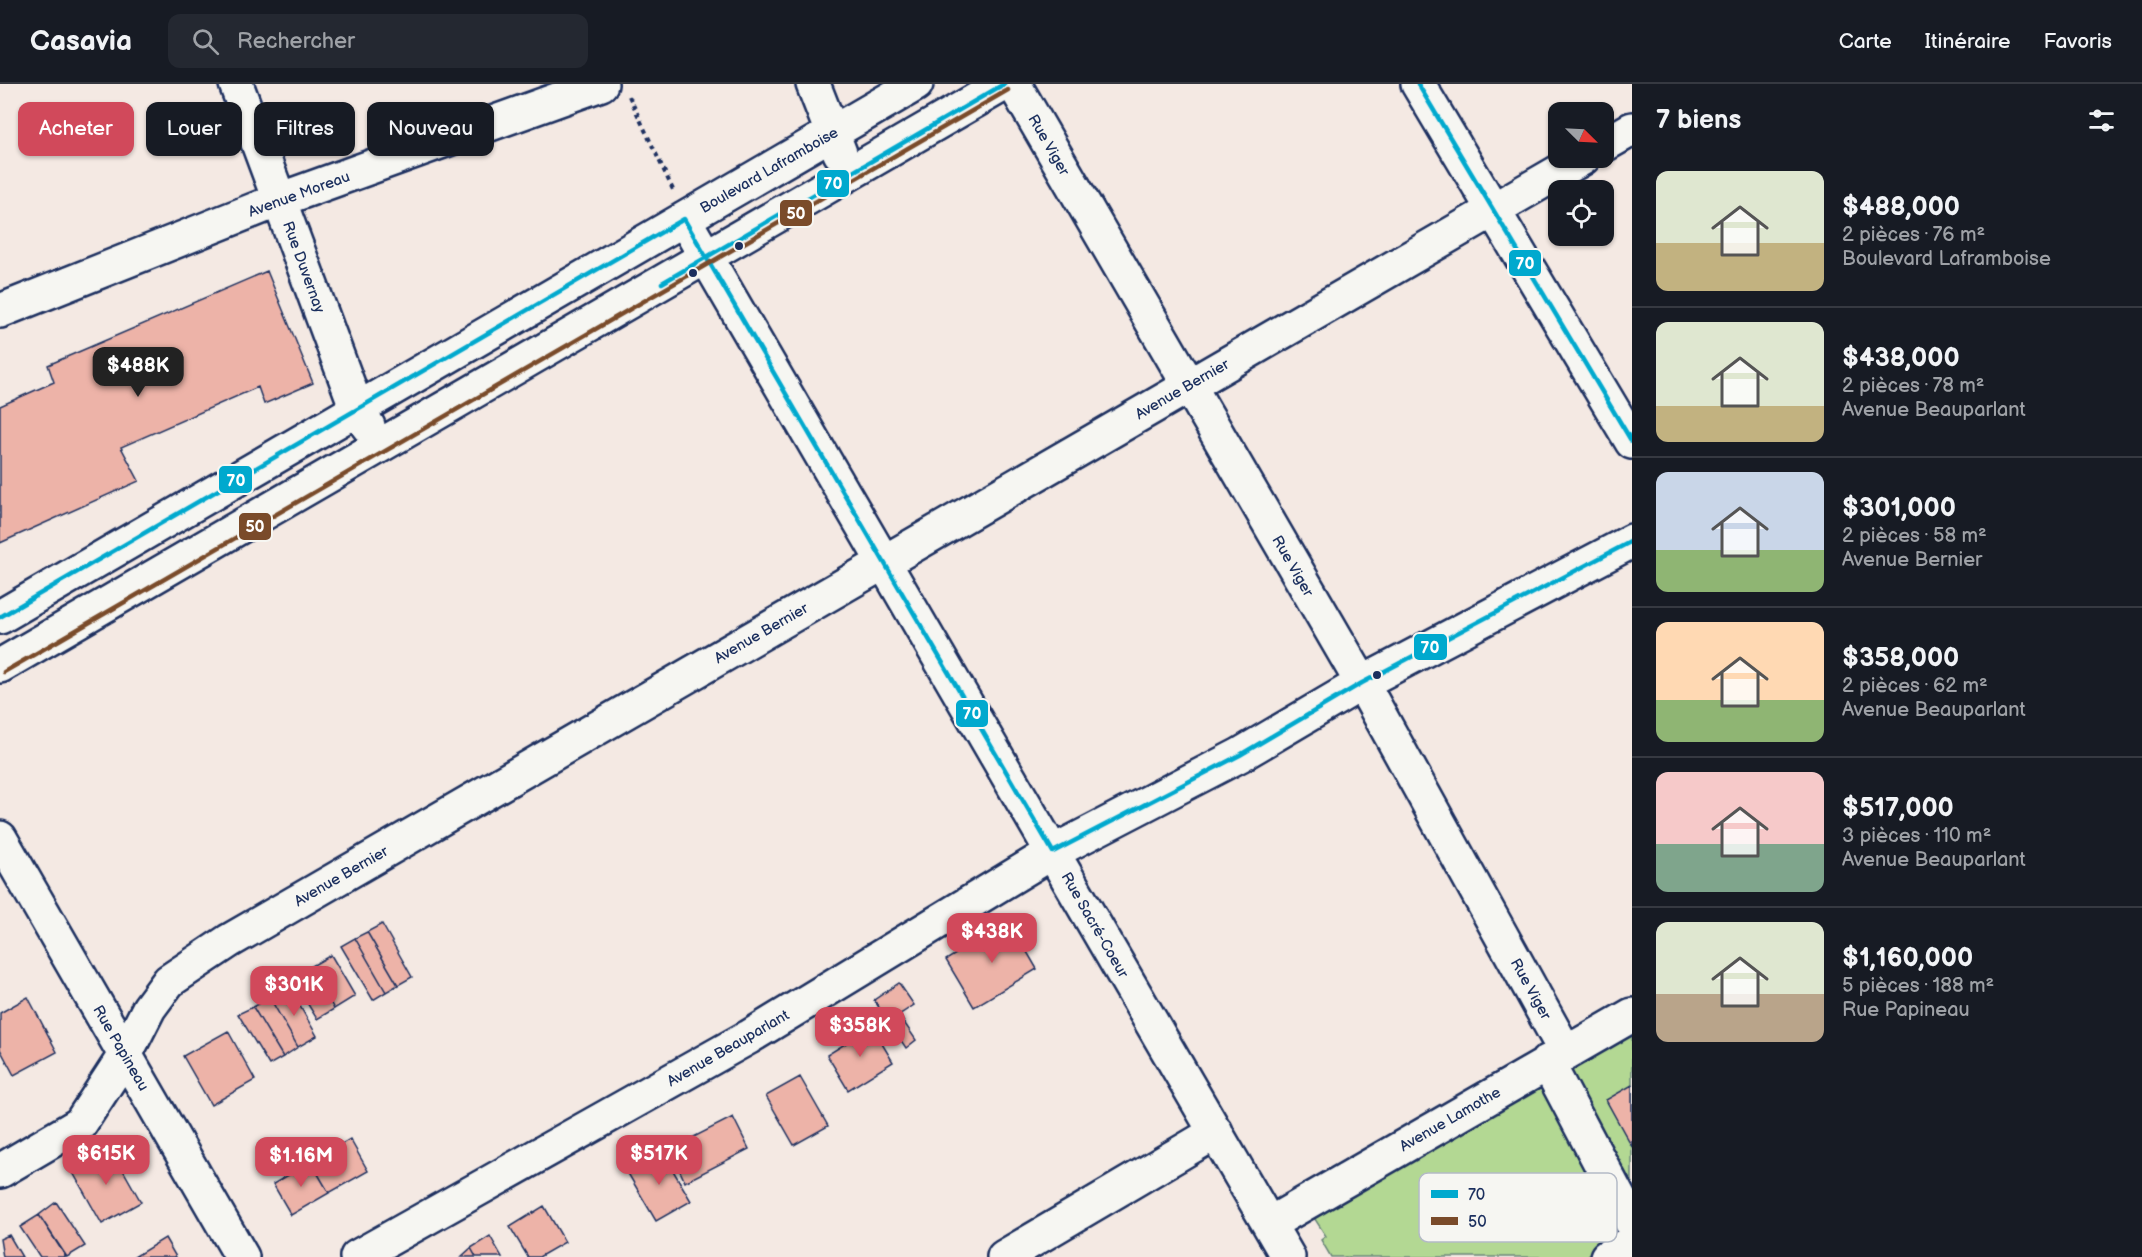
<!DOCTYPE html>
<html lang="fr">
<head>
<meta charset="utf-8">
<style>
	body { margin:0; font-family:"Balsamiq Sans",sans-serif; background:#242831; color:#f1f3f6; height:100vh; display:flex; flex-direction:column; font-size:22px; white-space:nowrap }
	* { box-sizing:border-box; margin:0 }
	p { font-size:20px; color:#9ea1a6 }
	.icon { flex:none; width:33px; height:33px; fill:none; stroke:currentColor; stroke-width:2; stroke-linecap:round; stroke-linejoin:round }
	.map { position:relative; flex:1; overflow:hidden }
	.side { display:flex; flex-direction:column; background:#171b24; width:510px }
	.side>* { flex:none }
	.top-card { position:absolute; left:18px; top:18px; width:570px; height:54px; display:flex; gap:12px }
	.needle { width:39px; rotate:114deg }
	.tools { position:absolute; left:1548px; top:18px; display:grid; gap:12px }
	.tools a { display:grid; place-items:center; width:66px; height:66px; border-radius:12px; background:#171b24; box-shadow:0 2px 4px #0004; font-size:30px }
	.price { position:absolute; translate:-50% -51px; padding:0 14px; border-radius:12px; background:#d1495b; color:#fff; font-size:20px; line-height:39px; filter:drop-shadow(0 2px 3px #0008) }
	.price::after { content:''; position:absolute; left:50%; top:36px; width:18px; height:14px; margin-left:-9px; background:inherit; clip-path:polygon(0 0,100% 0,50% 100%) }
	.price.active { background:#222; color:#fff }
	ul { padding:0; list-style:none }
	li { display:flex; align-items:center; gap:18px; height:150px; padding:0 24px }
	li+li { border-top:2px solid #363941 }
	li span { display:grid; place-items:center; flex:none; width:168px; height:120px; border-radius:12px; color:#555 }
	li>.icon { margin-inline-start:auto }
	span .icon { width:72px; height:72px; fill:#fffc; stroke-width:1 }
	li b { font-size:26px }
	h2 { display:flex; justify-content:space-between; align-items:center; height:72px; padding:0 24px; font-size:26px }
	.tag { padding:0 21px; border-radius:12px; background:#171b24; box-shadow:0 2px 4px #0004; font-size:21px; line-height:54px }
	.tag.active { background:#d1495b; color:#fff }
	header { display:flex; align-items:center; gap:36px; box-sizing:border-box; height:84px; padding:0 30px; background:#171b24; border-bottom:2px solid #363941 }
	header strong { font-size:28px }
	nav { display:flex; gap:33px; margin-inline-start:auto; font-size:21px }
	.search { width:420px; height:54px; background:#242831; display:flex; align-items:center; gap:15px; box-sizing:border-box; padding:0 21px; border-radius:12px; color:#9ea1a6; font-size:22px }
	main { display:flex; flex:1; min-height:0 }
	.map>svg:first-child { display:block }
</style>
</head>
<body>
<header>
<strong>Casavia</strong>
<div class="search"><svg class="icon" aria-label="search" viewBox="0 0 24 24"><circle cx="10" cy="10" r="6"/><path d="M15 15l6 6"/></svg>Rechercher</div>
<nav><a>Carte</a><a>Itinéraire</a><a>Favoris</a></nav>
</header>
<main>
<div class="map">
<svg width="1632" height="1173" viewBox="0 0 1632 1173">
	<rect width="100%" height="100%" fill="#f4e9e3"/>
	<filter id="ink" filterUnits="userSpaceOnUse"><feTurbulence type="fractalNoise" baseFrequency=".0167" numOctaves="2"/><feDisplacementMap in="SourceGraphic" scale="12" xChannelSelector="R" yChannelSelector="G"/><feConvolveMatrix kernelMatrix="1 2 1 2 8 2 1 2 1" color-interpolation-filters="sRGB"/></filter>
	<g filter="url(#ink)">
		<!-- green -->
		<path fill="#b3d893" stroke="#678478" stroke-width="1.5" d="M 1632,937 L 1632,1173 L 1331,1173 L 1321,1156 L 1326,1152 L 1309,1126 Z"/>
		<!-- building -->
		<path fill="#edb3a8" stroke="#1b2f5e" stroke-width="1.5" d="M 267,187 L 313,299 L 264,320 L 258,303 L 121,363 L 139,397 L 0,459 L 0,322 L 54,298 L 48,281 Z
			M 1009,837 L 1037,885 L 974,923 L 946,876 Z
			M 382,840 L 412,893 L 398,901 L 367,848 Z
			M 367,848 L 398,901 L 386,908 L 355,854 Z
			M 355,854 L 386,908 L 373,916 L 341,862 Z
			M 331,871 L 355,912 L 334,925 L 310,883 Z
			M 310,883 L 334,925 L 317,935 L 291,893 Z
			M 899,899 L 914,921 L 899,931 L 916,956 L 906,964 L 874,916 Z
			M 289,903 L 317,952 L 298,963 L 270,914 Z
			M 28,913 L 57,968 L 14,991 L 0,965 L 0,929 Z
			M 270,914 L 298,963 L 283,973 L 253,923 Z
			M 253,923 L 283,973 L 269,981 L 238,930 Z
			M 872,943 L 893,978 L 848,1006 L 827,971 Z
			M 228,947 L 255,996 L 211,1021 L 183,972 Z
			M 800,993 L 828,1042 L 794,1061 L 766,1012 Z
			M 1632,1001 L 1632,1063 L 1606,1016 Z
			M 733,1033 L 749,1065 L 685,1098 L 670,1065 Z
			M 350,1055 L 368,1087 L 329,1109 L 311,1078 Z
			M 110,1063 L 141,1118 L 102,1140 L 71,1085 Z
			M 661,1066 L 691,1117 L 656,1137 L 626,1086 Z
			M 311,1078 L 329,1109 L 291,1131 L 273,1100 Z
			M 56,1118 L 85,1162 L 67,1173 L 39,1131 Z
			M 544,1122 L 565,1158 L 539,1173 L 528,1173 L 510,1143 Z
			M 39,1131 L 66,1173 L 40,1173 L 20,1143 Z
			M 9,1151 L 22,1173 L 3,1173 L 0,1155 Z
			M 490,1152 L 502,1173 L 476,1173 L 471,1164 Z
			M 165,1154 L 176,1173 L 134,1173 Z
			M 471,1164 L 476,1173 L 461,1173 Z"/>
		<g fill="none" stroke-linecap="round" stroke-linejoin="round">
			<!-- minor casing -->
			<g stroke="#1b2f5e" stroke-width="38">
				<path id="minor" d="M 236,0 L 357,325 L 368,342
					M 813,0 L 840,69
					M 1014,0 L 1362,599 L 1565,967
					M 1418,0 L 1632,358
					M 1604,61 L 1632,45
					M 684,135 L 1288,1173
					M 0,227 L 279,116 L 601,0
					M 0,533 L 916,0
					M 0,582 L 1004,0
					M 0,754 L 242,1173
					M 1547,978 L 1632,1139
					M 0,1087 L 80,1040 L 125,971 L 149,924 L 169,897 L 229,857 L 1583,74
					M 1269,1140 L 1632,931
					M 357,1173 L 749,953 L 1053,768 L 1240,671 L 1362,599 L 1632,457
					M 1004,1173 L 1216,1048
					M 1607,1173 L 1632,1158"/>
			</g>
			<!-- path -->
			<path stroke="#1b2f5e" stroke-width="4" stroke-dasharray="4.5 4.5" stroke-linecap="butt" d="M 629,12 L 674,108"/>
			<!-- minor -->
			<use href="#minor" stroke="#f6f6f2" stroke-width="33"/>
			<!-- bus-1 casing -->
			<g stroke="#f6f6f2" stroke-width="9">
				<path id="bus-1" d="M 1418,0 L 1632,358
					M 662,199 L 1004,0
					M 0,533 L 684,135 L 1053,768 L 1240,671 L 1362,599 L 1632,457"/>
			</g>
			<!-- bus-2 casing -->
			<g stroke="#f6f6f2" stroke-width="9">
				<path id="bus-2" d="M 4,588 L 1008,6"/>
			</g>
			<!-- bus-1 -->
			<use href="#bus-1" stroke="#00a9ce" stroke-width="4.5"/>
			<!-- bus-2 -->
			<use href="#bus-2" stroke="#7a4b2a" stroke-width="4.5"/>
		</g>
	</g>
	<!-- markers -->
	<g fill="#1b2f5e" stroke="#f6f6f2" stroke-width="2">
		<circle cx="739" cy="162" r="5"/>
		<circle cx="693" cy="189" r="5"/>
		<circle cx="1377" cy="591" r="5"/>
	</g>
	<g text-anchor="middle" stroke-width="6" stroke-linejoin="round" paint-order="stroke">
		<!-- street labels -->
		<g font-size="15" fill="#1b2f5e" stroke="#f6f6f2">
			<text transform="translate(1049 61) rotate(60)" y="5">Rue Viger</text>
			<text transform="translate(769 86) rotate(-30)" y="5">Boulevard Laframboise</text>
			<text transform="translate(299 110) rotate(-20)" y="5">Avenue Moreau</text>
			<text transform="translate(304 183) rotate(70)" y="5">Rue Duvernay</text>
			<text transform="translate(1182 305) rotate(-30)" y="5">Avenue Bernier</text>
			<text transform="translate(1293 482) rotate(60)" y="5">Rue Viger</text>
			<text transform="translate(761 549) rotate(-30)" y="5">Avenue Bernier</text>
			<text transform="translate(341 792) rotate(-30)" y="5">Avenue Bernier</text>
			<text transform="translate(1095 841) rotate(60)" y="5">Rue Sacré-Coeur</text>
			<text transform="translate(1531 905) rotate(61)" y="5">Rue Viger</text>
			<text transform="translate(121 964) rotate(60)" y="5">Rue Papineau</text>
			<text transform="translate(728 964) rotate(-30)" y="5">Avenue Beauparlant</text>
			<text transform="translate(1450 1035) rotate(-30)" y="5">Avenue Lamothe</text>
		</g>
	</g>
	<!-- legend -->
	<rect x="1419" y="1089" width="198" height="69" rx="9" fill="#f6f6f2" stroke="#b4bac6" stroke-width="1.5"/>
	<rect x="1431" y="1106" width="27" height="8" fill="#00a9ce"/>
	<rect x="1431" y="1133" width="27" height="8" fill="#7a4b2a"/>
	<g font-size="16" fill="#1b2f5e">
		<text x="1468" y="1116">70</text>
		<text x="1468" y="1143">50</text>
	</g>
	<g stroke="#f6f6f2" stroke-width="2">
		<rect x="816" y="85" width="34" height="29" rx="6" fill="#00a9ce"/>
		<rect x="779" y="115" width="34" height="28" rx="6" fill="#7a4b2a"/>
		<rect x="1508" y="165" width="34" height="28" rx="6" fill="#00a9ce"/>
		<rect x="218" y="381" width="35" height="29" rx="6" fill="#00a9ce"/>
		<rect x="238" y="428" width="34" height="29" rx="6" fill="#7a4b2a"/>
		<rect x="1413" y="549" width="35" height="28" rx="6" fill="#00a9ce"/>
		<rect x="955" y="615" width="34" height="29" rx="6" fill="#00a9ce"/>
	</g>
	<g font-size="16" text-anchor="middle" font-weight="bold" fill="#fff">
		<text x="833" y="105">70</text>
		<text x="796" y="135">50</text>
		<text x="1525" y="185">70</text>
		<text x="236" y="402">70</text>
		<text x="255" y="448">50</text>
		<text x="1430" y="569">70</text>
		<text x="972" y="635">70</text>
	</g>
</svg>
<div class="tools">
<a><svg class="needle" viewBox="-14 -14 28 28"><path d="M0-13l5 13h-10z" fill="#e53935"/><path d="M0 13l5-13h-10z" fill="#9ea1a6"/></svg></a>
<a><svg class="icon" aria-label="locate" viewBox="0 0 24 24"><circle cx="12" cy="12" r="6"/><path d="M12 2v4M12 18v4M2 12h4M18 12h4"/></svg></a>
</div>
<b class="price active" style="left:138px;top:314px">$488K</b>
<b class="price" style="left:992px;top:880px">$438K</b>
<b class="price" style="left:294px;top:933px">$301K</b>
<b class="price" style="left:860px;top:974px">$358K</b>
<b class="price" style="left:106px;top:1102px">$615K</b>
<b class="price" style="left:659px;top:1102px">$517K</b>
<b class="price" style="left:301px;top:1104px">$1.16M</b>
<div class="top-card">
<a class="tag active">Acheter</a>
<a class="tag">Louer</a>
<a class="tag">Filtres</a>
<a class="tag">Nouveau</a>
</div>
</div>
<section class="side">
<h2>7 biens<svg class="icon" aria-label="filters" viewBox="0 0 24 24"><path d="M4 7h16M4 17h16"/><circle cx="9" cy="7" r="2"/><circle cx="15" cy="17" r="2"/></svg></h2>
<ul>
<li><span style="background:linear-gradient(#dfe7d0 60%,#c2b280 0)"><svg class="icon" aria-label="home" viewBox="0 0 24 24"><path d="M3 11l9-7 9 7M6 9v11h12V9"/></svg></span><div><b>$488,000</b><p>2 pièces · 76 m²</p><p>Boulevard Laframboise</p></div></li>
<li><span style="background:linear-gradient(#dfe7d0 70%,#c2b280 0)"><svg class="icon" aria-label="home" viewBox="0 0 24 24"><path d="M3 11l9-7 9 7M6 9v11h12V9"/></svg></span><div><b>$438,000</b><p>2 pièces · 78 m²</p><p>Avenue Beauparlant</p></div></li>
<li><span style="background:linear-gradient(#c9d6e8 65%,#8fb573 0)"><svg class="icon" aria-label="home" viewBox="0 0 24 24"><path d="M3 11l9-7 9 7M6 9v11h12V9"/></svg></span><div><b>$301,000</b><p>2 pièces · 58 m²</p><p>Avenue Bernier</p></div></li>
<li><span style="background:linear-gradient(#ffd9b3 65%,#8fb573 0)"><svg class="icon" aria-label="home" viewBox="0 0 24 24"><path d="M3 11l9-7 9 7M6 9v11h12V9"/></svg></span><div><b>$358,000</b><p>2 pièces · 62 m²</p><p>Avenue Beauparlant</p></div></li>
<li><span style="background:linear-gradient(#f6c9c9 60%,#7fa58c 0)"><svg class="icon" aria-label="home" viewBox="0 0 24 24"><path d="M3 11l9-7 9 7M6 9v11h12V9"/></svg></span><div><b>$517,000</b><p>3 pièces · 110 m²</p><p>Avenue Beauparlant</p></div></li>
<li><span style="background:linear-gradient(#dfe7d0 60%,#b9a48a 0)"><svg class="icon" aria-label="home" viewBox="0 0 24 24"><path d="M3 11l9-7 9 7M6 9v11h12V9"/></svg></span><div><b>$1,160,000</b><p>5 pièces · 188 m²</p><p>Rue Papineau</p></div></li>
</ul>
</section>
</main>
</body>
</html>
